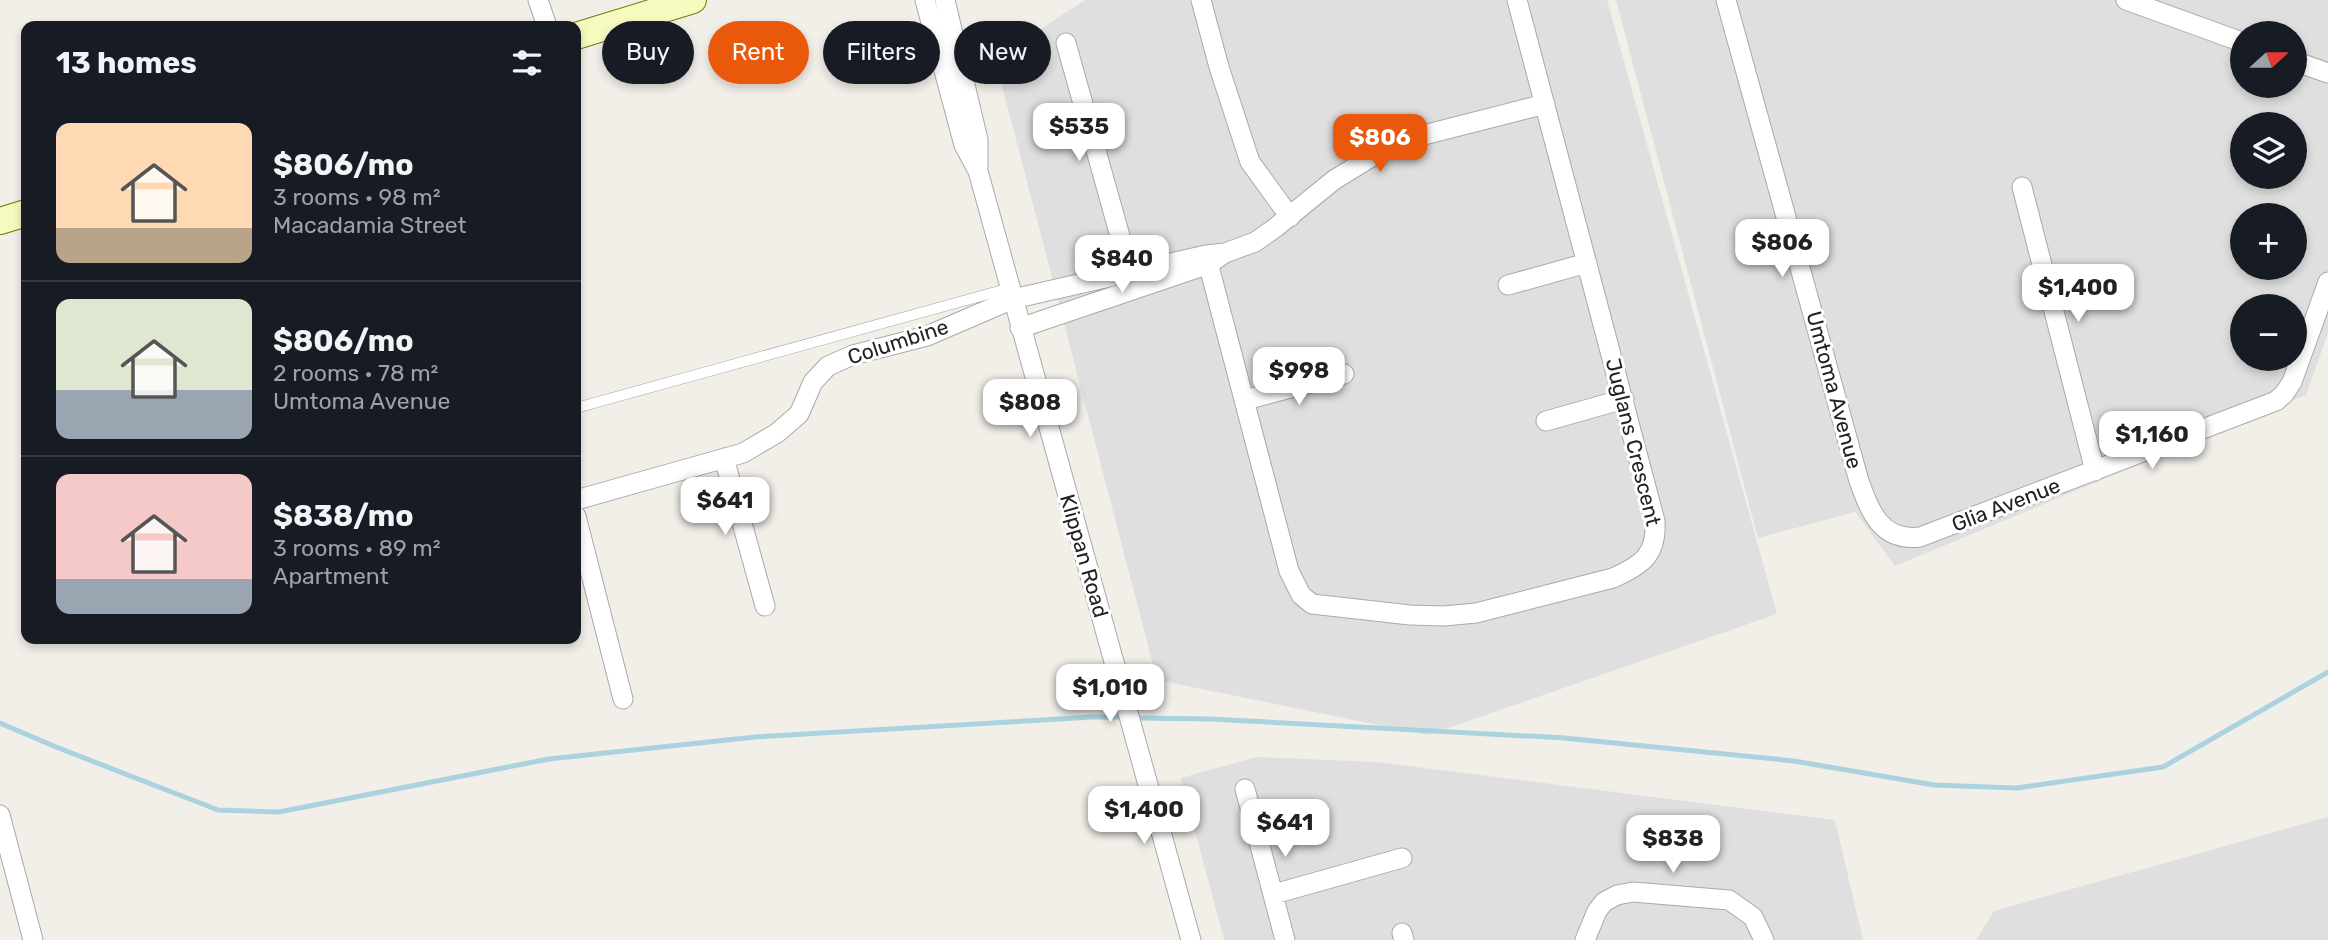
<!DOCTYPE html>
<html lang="en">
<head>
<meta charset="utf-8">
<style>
	body { margin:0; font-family:Rubik,sans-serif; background:#20242c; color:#f1f3f6; height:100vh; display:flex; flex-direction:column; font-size:26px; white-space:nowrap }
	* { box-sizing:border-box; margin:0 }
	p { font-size:23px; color:#9ea1a6 }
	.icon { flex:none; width:38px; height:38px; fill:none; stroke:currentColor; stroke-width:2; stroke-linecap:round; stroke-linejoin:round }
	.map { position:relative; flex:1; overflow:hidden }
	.panel { position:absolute; left:21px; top:21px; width:560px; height:623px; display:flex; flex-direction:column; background:#171b24; border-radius:14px; box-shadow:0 4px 10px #0003 }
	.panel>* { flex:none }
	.banner { position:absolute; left:602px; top:21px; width:665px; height:63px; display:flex; gap:14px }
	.needle { width:46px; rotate:69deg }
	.buttons { position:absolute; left:2230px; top:21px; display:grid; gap:14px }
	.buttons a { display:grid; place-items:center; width:77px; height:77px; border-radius:50%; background:#171b24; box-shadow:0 4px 10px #0003; font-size:35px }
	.price { position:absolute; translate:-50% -60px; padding:0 16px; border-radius:14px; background:#fff; color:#222; font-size:23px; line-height:46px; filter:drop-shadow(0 2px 4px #0008) }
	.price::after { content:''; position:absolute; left:50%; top:42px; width:21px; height:16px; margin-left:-10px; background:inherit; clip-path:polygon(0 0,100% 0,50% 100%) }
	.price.current { background:#ea580c; color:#fff }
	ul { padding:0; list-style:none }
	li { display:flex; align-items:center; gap:21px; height:175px; padding:0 35px }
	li+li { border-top:2px solid #363941 }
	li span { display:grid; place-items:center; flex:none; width:196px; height:140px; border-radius:14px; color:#555 }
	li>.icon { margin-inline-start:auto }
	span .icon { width:84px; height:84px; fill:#fffc; stroke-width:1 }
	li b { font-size:30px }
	h2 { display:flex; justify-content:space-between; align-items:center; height:84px; padding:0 35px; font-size:30px }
	.tag { padding:0 24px; border-radius:32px; background:#171b24; box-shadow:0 4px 10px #0003; font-size:24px; line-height:63px }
	.tag.current { background:#ea580c; color:#fff }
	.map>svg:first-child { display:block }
</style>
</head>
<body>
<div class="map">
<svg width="2328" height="940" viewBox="0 0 2328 940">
	<rect width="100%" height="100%" fill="#f2efe9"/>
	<!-- residential -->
	<path fill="#e0dfdf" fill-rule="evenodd" d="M 1085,0 L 1607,0 L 1777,614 L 1428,735 L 1157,680 L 995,59 Z
		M 1616,0 L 2328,0 L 2328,333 L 2306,395 L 1895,566 L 1855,512 L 1758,538 ZM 2242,33 L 2294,33 L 2294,86 L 2242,86 ZM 2242,124 L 2294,124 L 2294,177 L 2242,177 ZM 2242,215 L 2294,215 L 2294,268 L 2242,268 ZM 2242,306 L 2294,306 L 2294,359 L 2242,359 Z
		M 1256,757 L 1377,762 L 1835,820 L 1863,940 L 1224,940 L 1181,778 Z
		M 2328,817 L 2328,940 L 1976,940 L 1994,911 Z"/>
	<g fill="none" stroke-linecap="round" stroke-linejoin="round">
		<!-- stream -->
		<path stroke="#aad3df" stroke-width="5" d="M 1134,718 L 1212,719 L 1564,738 L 1794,761 L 1934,785 L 2017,788 L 2163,767 L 2328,672
			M 0,723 L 56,747 L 218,810 L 279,812 L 549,759 L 755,737 L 1092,717 L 1124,717"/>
		<!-- service casing -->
		<g stroke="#a9a9a9" stroke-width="11">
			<path id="service" d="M 576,408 L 1010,288"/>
		</g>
		<!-- minor casing -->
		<g stroke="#a9a9a9" stroke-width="21">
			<path id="minor" d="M 538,0 L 547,26
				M 925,0 L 964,145 L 978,171 L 1191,940
				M 945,0 L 978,140 L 978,167
				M 1201,0 L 1219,67 L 1250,162 L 1290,217
				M 1726,0 L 1859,481 C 1870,511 1881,542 1920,537 L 2276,401 L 2284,394 L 2292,382 L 2328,282
				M 2126,0 L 2242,42
				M 1066,43 L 1130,272
				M 2294,61 L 2328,73
				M 2022,187 L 2095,471
				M 1206,255 L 1289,571 L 1301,595 L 1312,604 L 1410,615 L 1444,616 L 1476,613 L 1613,578 C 1642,565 1657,555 1655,521 L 1517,0
				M 1508,285 L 1587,263
				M 1020,328 L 1209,264 L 1225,253 L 1255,242 L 1275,228 L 1334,180 L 1386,148 L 1416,137 L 1545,104
				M 1245,400 L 1344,374
				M 1546,421 L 1624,399
				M 724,458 L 765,606
				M 576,500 L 743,453 L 777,433 L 799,414 L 813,382 L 828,366 L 853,355 L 927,336 L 1013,299 L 1206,255 L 1225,253
				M 576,516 L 623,699
				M 1245,789 L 1285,940
				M 0,815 L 33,940
				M 1274,894 L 1402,858
				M 1402,933 L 1404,940
				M 1585,940 L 1597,911 L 1604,902 L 1617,895 L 1633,892 L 1729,900 L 1753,917 L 1764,940"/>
		</g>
		<!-- secondary casing -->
		<g stroke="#707d05" stroke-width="28">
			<path id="secondary" d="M 576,36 L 693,0
				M 0,221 L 26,213"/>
		</g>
		<!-- service -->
		<use href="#service" stroke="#fff" stroke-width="10"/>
		<!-- minor -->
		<use href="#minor" stroke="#fff" stroke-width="19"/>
		<!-- secondary -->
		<use href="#secondary" stroke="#f7fabf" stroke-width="26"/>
	</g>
	<g text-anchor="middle" stroke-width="6" stroke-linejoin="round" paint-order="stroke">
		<!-- street labels -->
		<g font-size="21" fill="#222" stroke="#fff">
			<text transform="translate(898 342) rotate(-18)" y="7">Columbine</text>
			<text transform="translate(1834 390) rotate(75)" y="7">Umtoma Avenue</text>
			<text transform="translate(1633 442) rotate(76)" y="7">Juglans Crescent</text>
			<text transform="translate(2006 505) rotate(-21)" y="7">Glia Avenue</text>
			<text transform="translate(1084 556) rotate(74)" y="7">Klippan Road</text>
		</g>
	</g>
</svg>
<div class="buttons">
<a><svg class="needle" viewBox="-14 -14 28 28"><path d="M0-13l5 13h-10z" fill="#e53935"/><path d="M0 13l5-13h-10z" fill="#9ea1a6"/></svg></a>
<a><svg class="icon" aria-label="layers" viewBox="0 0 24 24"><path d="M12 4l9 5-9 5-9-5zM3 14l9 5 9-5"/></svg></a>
<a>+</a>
<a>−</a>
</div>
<b class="price" style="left:1079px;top:163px">$535</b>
<b class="price current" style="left:1380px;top:174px">$806</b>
<b class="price" style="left:1782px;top:279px">$806</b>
<b class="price" style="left:1122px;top:295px">$840</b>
<b class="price" style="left:2078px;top:324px">$1,400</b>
<b class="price" style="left:1299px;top:407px">$998</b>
<b class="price" style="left:1030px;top:439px">$808</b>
<b class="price" style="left:2152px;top:471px">$1,160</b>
<b class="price" style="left:725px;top:537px">$641</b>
<b class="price" style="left:1110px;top:724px">$1,010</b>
<b class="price" style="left:1144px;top:846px">$1,400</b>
<b class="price" style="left:1285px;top:859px">$641</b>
<b class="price" style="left:1673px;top:875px">$838</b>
<div class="banner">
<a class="tag">Buy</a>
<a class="tag current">Rent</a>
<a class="tag">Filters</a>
<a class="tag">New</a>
</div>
<section class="panel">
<h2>13 homes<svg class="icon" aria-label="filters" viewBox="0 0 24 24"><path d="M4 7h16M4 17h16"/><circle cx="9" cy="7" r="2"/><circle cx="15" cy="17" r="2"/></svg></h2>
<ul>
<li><span style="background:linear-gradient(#ffd9b3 75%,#b9a48a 0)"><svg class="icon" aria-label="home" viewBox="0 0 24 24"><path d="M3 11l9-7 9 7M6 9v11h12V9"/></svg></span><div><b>$806/mo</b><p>3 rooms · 98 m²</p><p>Macadamia Street</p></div></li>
<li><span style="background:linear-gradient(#dfe7d0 65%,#9aa5b1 0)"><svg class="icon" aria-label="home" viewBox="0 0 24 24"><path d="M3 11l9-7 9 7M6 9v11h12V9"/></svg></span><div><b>$806/mo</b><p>2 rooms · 78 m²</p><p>Umtoma Avenue</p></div></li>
<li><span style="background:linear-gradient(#f6c9c9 75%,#9aa5b1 0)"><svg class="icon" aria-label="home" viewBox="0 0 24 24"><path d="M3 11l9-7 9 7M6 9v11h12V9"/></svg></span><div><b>$838/mo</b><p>3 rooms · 89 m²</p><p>Apartment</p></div></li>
</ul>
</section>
</div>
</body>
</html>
